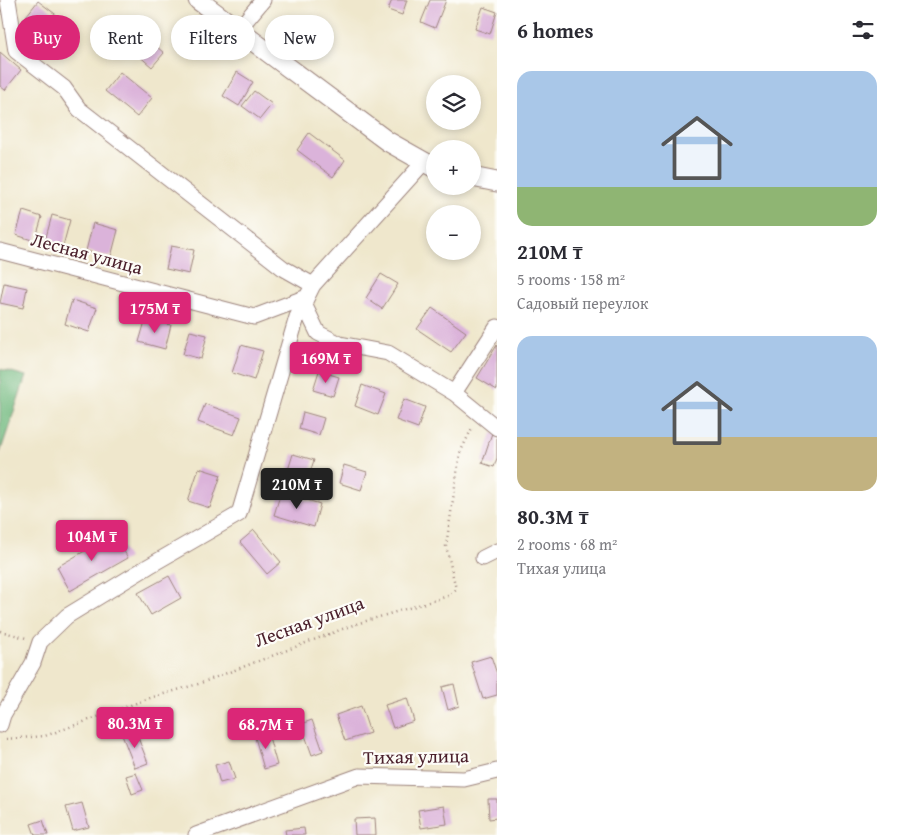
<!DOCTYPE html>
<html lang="en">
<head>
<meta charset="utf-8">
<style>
	body { margin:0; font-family:"Gentium Book Plus",serif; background:#f2f2f3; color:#2b2b33; height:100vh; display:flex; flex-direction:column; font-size:19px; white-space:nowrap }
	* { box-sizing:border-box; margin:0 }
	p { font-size:16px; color:#7c7c81 }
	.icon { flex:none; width:28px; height:28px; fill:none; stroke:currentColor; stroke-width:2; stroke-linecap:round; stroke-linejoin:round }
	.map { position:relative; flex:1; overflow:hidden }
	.drawer { display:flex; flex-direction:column; background:#fff; width:400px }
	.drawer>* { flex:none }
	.guide { position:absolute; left:15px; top:15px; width:406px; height:45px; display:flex; gap:10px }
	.tools { position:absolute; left:426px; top:75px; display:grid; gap:10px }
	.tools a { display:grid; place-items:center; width:55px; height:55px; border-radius:50%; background:#fff; box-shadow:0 2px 8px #0003; font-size:25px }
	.price { position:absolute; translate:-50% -42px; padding:0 11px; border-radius:5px; background:#db2777; color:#fff; font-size:16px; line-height:32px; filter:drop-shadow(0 1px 2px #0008) }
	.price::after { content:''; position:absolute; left:50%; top:30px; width:15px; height:11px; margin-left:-8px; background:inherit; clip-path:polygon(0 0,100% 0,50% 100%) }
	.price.selected { background:#222; color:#fff }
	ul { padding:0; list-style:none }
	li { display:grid; align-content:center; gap:10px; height:265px; padding:0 20px }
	li span { display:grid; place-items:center; height:155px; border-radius:15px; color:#555 }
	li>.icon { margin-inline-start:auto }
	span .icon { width:90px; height:90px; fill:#fffc; stroke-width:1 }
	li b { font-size:21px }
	h2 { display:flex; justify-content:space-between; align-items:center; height:60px; padding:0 20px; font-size:21px }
	.chip { padding:0 18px; border-radius:22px; background:#fff; box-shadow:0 2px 8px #0003; font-size:18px; line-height:45px }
	.chip.selected { background:#db2777; color:#fff }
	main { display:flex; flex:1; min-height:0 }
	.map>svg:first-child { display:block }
</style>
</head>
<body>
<main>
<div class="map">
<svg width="497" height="835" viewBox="0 0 497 835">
	<rect width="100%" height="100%" fill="#fdfcf7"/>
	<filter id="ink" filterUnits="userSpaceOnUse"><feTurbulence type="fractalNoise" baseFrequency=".02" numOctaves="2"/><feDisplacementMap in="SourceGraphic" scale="10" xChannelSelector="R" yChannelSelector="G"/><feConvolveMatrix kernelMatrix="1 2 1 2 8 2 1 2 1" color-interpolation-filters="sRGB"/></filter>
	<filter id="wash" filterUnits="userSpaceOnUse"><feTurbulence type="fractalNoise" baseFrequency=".0096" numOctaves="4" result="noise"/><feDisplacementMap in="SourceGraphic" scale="20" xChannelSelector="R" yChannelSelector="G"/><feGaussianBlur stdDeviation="1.12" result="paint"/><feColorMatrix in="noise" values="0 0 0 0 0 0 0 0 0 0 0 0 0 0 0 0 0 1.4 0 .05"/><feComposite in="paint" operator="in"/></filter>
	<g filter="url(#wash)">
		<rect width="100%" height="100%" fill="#efe7cc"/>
		<!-- forest -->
		<path fill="#72ba80" stroke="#5e6c56" d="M 0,369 L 26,376 L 0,453 Z"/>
		<g id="blocks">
			<!-- building -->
			<path fill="#dbb3da" d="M 392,0 L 407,0 L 402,15 L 388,10 Z
				M 430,0 L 446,0 L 435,28 L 421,22 Z
				M 38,1 L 67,23 L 52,42 L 23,20 Z
				M 483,7 L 497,12 L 490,34 L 475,29 Z
				M 149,40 L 164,53 L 152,67 L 137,54 Z
				M 0,52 L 21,70 L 5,90 L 0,86 Z
				M 120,72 L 152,98 L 137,117 L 105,91 Z
				M 237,72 L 253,82 L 239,106 L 223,96 Z
				M 254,91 L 272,104 L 260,119 L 242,106 Z
				M 309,133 L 345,160 L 333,177 L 297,150 Z
				M 23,211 L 42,217 L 35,241 L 16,235 Z
				M 52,215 L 70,220 L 63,246 L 45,241 Z
				M 93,223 L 118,230 L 111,257 L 86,251 Z
				M 171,246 L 194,250 L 189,274 L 166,269 Z
				M 381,274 L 398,284 L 382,309 L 366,298 Z
				M 4,283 L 27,288 L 23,308 L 0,303 Z
				M 72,300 L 97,308 L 89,332 L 65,324 Z
				M 432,308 L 466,332 L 451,352 L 417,329 Z
				M 146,318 L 171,325 L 165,349 L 139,342 Z
				M 190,331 L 207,335 L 201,359 L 183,354 Z
				M 241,345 L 263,351 L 254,380 L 232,373 Z
				M 497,345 L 497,390 L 477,378 Z
				M 319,371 L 339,377 L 333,396 L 313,390 Z
				M 362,385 L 386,394 L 378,415 L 355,406 Z
				M 404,399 L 425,407 L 418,428 L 396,420 Z
				M 205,404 L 241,417 L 234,435 L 198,422 Z
				M 303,412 L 324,418 L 319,435 L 299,429 Z
				M 492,433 L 497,434 L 497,458 L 494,467 L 482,463 Z
				M 293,454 L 314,460 L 309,476 L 288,470 Z
				M 344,465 L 367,472 L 361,490 L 339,483 Z
				M 199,468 L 221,475 L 210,508 L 188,501 Z
				M 281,492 L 320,504 L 314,527 L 274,515 Z
				M 254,530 L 281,562 L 267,574 L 240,542 Z
				M 114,534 L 128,558 L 70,591 L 57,567 Z
				M 169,576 L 181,598 L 151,615 L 138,593 Z
				M 491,656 L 497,674 L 497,695 L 483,699 L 471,662 Z
				M 454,684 L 459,706 L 448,710 L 442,687 Z
				M 407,698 L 414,721 L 393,728 L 385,705 Z
				M 361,706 L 370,733 L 345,741 L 336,715 Z
				M 312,720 L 323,751 L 312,755 L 301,724 Z
				M 135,730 L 148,763 L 135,768 L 122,735 Z
				M 267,730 L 277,765 L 264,769 L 254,734 Z
				M 229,761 L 235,779 L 220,783 L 215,765 Z
				M 136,773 L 143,790 L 132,794 L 126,776 Z
				M 488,799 L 497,799 L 497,818 L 489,819 Z
				M 82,803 L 89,827 L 73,831 L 66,807 Z
				M 444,806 L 447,824 L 421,828 L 418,810 Z
				M 375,818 L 376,835 L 355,835 L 354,819 Z
				M 43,820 L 48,835 L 35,835 L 31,824 Z
				M 304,828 L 305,835 L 286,835 L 285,830 Z"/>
		</g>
	</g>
	<g filter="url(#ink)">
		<use href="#blocks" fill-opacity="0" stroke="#9c837c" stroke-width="1"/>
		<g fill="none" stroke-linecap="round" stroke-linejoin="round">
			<!-- minor casing -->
			<g stroke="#9c837c" stroke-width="17">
				<path id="minor" d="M 8,0 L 16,51 L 64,88 L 79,109 L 283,268 L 313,285
					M 238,30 L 263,0
					M 0,251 L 254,317 L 307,297
					M 304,304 L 318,333 L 340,344 L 388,353 L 454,393 L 497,428
					M 454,393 L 497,327
					M 483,558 L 497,551
					M 0,725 L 3,715 L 33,663 L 40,642 L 67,616 L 149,566 L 239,514 L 297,317 L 313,285 L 424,162
					M 196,835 L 359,776 L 464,779 L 497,771"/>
			</g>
			<!-- tertiary casing -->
			<g stroke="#9c837c" stroke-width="21">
				<path id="tertiary" d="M 198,0 L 387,141 L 435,168
					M 472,177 L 497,182"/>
			</g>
			<!-- path -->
			<path stroke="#9c837c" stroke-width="2.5" stroke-dasharray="1 4" stroke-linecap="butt" d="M 0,631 L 26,638
				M 6,739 L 45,736 L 150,698 L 198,684 L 353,625 L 448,596 L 456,589 L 446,546 L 460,453 L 473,426"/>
			<!-- minor -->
			<use href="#minor" stroke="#fff" stroke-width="15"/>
			<!-- tertiary -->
			<use href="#tertiary" stroke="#fff" stroke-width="19"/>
		</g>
	</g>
	<g text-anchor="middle" stroke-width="4.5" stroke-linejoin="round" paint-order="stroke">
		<!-- street labels -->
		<g font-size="19" fill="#4a1f2b" stroke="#fdfcf7">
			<text transform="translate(87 253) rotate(15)" y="7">Лесная улица</text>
			<text transform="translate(309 621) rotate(-20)" y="7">Лесная улица</text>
			<text transform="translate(416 756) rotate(-1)" y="7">Тихая улица</text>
		</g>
	</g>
</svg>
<div class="tools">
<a><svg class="icon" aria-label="layers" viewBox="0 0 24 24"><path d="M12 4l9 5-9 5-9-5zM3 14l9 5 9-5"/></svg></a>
<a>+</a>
<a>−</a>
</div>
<b class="price" style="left:155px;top:334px">175M ₸</b>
<b class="price" style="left:326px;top:384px">169M ₸</b>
<b class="price selected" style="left:297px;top:510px">210M ₸</b>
<b class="price" style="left:92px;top:562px">104M ₸</b>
<b class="price" style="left:135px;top:749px">80.3M ₸</b>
<b class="price" style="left:266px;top:750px">68.7M ₸</b>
<div class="guide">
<a class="chip selected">Buy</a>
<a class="chip">Rent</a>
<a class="chip">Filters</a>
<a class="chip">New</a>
</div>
</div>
<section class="drawer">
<h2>6 homes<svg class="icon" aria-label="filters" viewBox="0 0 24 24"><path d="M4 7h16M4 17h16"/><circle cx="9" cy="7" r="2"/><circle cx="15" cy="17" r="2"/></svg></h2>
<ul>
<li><span style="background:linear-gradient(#a9c7e8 75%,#8fb573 0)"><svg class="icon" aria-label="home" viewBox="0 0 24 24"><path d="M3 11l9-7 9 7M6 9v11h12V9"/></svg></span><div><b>210M ₸</b><p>5 rooms · 158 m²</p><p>Садовый переулок</p></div></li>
<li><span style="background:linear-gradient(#a9c7e8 65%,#c2b280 0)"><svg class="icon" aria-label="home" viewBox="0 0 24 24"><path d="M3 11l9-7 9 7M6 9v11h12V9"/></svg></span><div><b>80.3M ₸</b><p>2 rooms · 68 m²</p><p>Тихая улица</p></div></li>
</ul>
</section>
</main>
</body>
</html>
